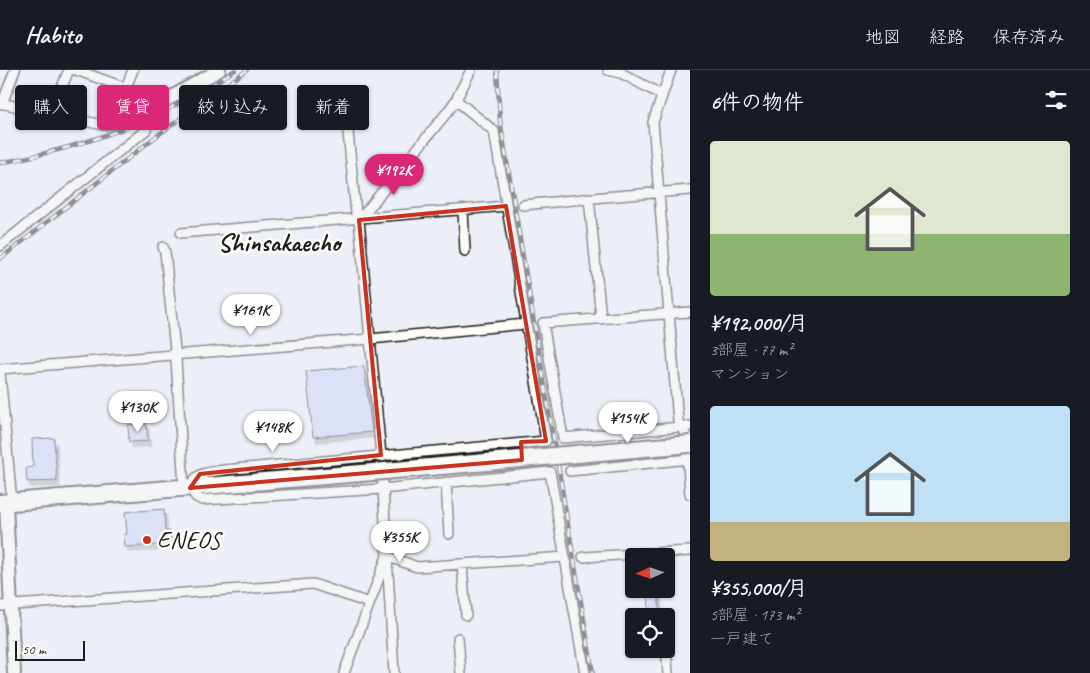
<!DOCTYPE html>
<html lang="ja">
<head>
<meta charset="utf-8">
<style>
	body { margin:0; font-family:Caveat,"Klee One",sans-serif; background:#242831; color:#f1f3f6; height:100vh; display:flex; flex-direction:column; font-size:19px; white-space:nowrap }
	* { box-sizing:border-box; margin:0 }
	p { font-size:16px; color:#9ea1a6 }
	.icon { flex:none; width:28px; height:28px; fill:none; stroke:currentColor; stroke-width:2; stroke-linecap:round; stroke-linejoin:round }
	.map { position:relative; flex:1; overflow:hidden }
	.sheet { display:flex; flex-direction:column; background:#171b24; width:400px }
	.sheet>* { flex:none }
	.top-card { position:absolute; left:15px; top:15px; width:475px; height:45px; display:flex; gap:10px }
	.needle { width:32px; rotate:267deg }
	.controls { position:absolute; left:625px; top:478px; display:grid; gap:10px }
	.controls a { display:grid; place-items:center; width:50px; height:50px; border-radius:5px; background:#171b24; box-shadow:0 1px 4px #0004; font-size:25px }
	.scale { position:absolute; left:15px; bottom:12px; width:70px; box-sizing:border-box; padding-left:5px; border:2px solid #1c1c1c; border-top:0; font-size:14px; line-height:18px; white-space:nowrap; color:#1c1c1c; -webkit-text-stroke:4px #fdfcf7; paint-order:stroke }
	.price { position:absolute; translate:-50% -42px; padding:0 11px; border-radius:18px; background:#fff; color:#222; font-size:16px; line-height:32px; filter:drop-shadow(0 1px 2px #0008) }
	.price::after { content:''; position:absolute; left:50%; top:30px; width:15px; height:11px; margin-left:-8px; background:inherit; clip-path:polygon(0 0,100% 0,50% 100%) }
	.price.on { background:#db2777; color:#fff }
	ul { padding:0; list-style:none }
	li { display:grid; align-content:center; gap:10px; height:265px; padding:0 20px }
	li span { display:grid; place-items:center; height:155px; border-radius:5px; color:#555 }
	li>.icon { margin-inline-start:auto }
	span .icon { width:90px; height:90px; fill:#fffc; stroke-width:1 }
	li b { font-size:21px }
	h2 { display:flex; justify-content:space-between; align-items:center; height:60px; padding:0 20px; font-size:21px }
	.tag { padding:0 18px; border-radius:5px; background:#171b24; box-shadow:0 1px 4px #0004; font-size:18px; line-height:45px }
	.tag.on { background:#db2777; color:#fff }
	header { display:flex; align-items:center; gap:30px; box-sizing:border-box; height:70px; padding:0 25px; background:#171b24; border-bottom:1px solid #363941 }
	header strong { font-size:24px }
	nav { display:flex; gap:28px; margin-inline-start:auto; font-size:18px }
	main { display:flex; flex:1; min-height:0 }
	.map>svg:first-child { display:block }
</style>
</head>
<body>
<header>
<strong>Habito</strong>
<nav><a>地図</a><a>経路</a><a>保存済み</a></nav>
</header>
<main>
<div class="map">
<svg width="690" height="603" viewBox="0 0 690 603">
	<defs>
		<filter id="shadow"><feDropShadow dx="3" dy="5.5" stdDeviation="0" flood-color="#0004"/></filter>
	</defs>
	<rect width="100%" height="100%" fill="#edeff8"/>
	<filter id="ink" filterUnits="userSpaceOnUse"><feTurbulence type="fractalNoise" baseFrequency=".02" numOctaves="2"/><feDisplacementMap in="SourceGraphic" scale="10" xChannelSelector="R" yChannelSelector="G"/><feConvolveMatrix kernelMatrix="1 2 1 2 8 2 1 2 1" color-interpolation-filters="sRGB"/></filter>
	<g filter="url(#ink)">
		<!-- building -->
		<path fill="#c9d1f9" stroke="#1c1c1c" filter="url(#shadow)" d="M 364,296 L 372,362 L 313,367 L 306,301 Z
			M 146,353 L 148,371 L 129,372 L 128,355 Z
			M 54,368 L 57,411 L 27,412 L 26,398 L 33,397 L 32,369 Z
			M 164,439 L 165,461 L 170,461 L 171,474 L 125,477 L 124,464 L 127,464 L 125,442 Z
			M 648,519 L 658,519 L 660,546 L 649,546 Z"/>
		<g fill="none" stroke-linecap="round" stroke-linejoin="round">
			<!-- street casing -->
			<g stroke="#1c1c1c" stroke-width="12">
				<path id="street" d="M 76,0 L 126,18
					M 471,0 L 456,30 L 449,40 L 359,150 L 370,269 L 526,254
					M 608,0 L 621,3 L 662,25
					M 671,0 L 653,52 L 678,351 L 686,366 L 690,424
					M 456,30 L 494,61 L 546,371 L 224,400 C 208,403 196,401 190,418 L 196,427 L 202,430 L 382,419 L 550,402 L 585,603
					M 345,32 L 356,143 L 359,150
					M 0,33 L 103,55 L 111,54 L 133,0
					M 2,34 L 15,0
					M 51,44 L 68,2 L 71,0
					M 589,128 L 601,248
					M 523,135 L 604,127 L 690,120
					M 463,140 L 465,181
					M 181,163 L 506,136
					M 0,176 L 146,60 L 149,49 L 149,40 L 111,54
					M 163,177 L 165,182 L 176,290 L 184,418
					M 690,242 L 543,253 L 563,368 L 690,356
					M 0,299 L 370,269 L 381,385 L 394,603
					M 0,303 L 12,432
					M 570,401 L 690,389
					M 446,412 L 449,464
					M 583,487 L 690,481
					M 462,494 L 466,545
					M 0,536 L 313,514 L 369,533
					M 458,568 L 461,603
					M 666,576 L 668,603
					M 344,603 L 387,486 L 417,497 L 565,487"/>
			</g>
			<!-- secondary casing -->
			<g stroke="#1c1c1c" stroke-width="16">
				<path id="secondary" d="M 149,40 L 219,0
					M 6,433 L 14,603"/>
			</g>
			<!-- highway casing -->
			<g stroke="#1c1c1c" stroke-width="20">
				<path id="highway" d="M 0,433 L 373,402"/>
			</g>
			<!-- street -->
			<use href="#street" stroke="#fdfcf7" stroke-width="9"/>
			<!-- secondary -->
			<use href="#secondary" stroke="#fdfcf7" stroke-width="12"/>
			<!-- highway -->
			<use href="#highway" stroke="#fdfcf7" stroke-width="16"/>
			<!-- rail casing -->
			<g stroke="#1c1c1c" stroke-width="4.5">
				<path id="rail" d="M 497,0 L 500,50 L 593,603
					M 0,93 C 87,77 162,49 235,0
					M 0,189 L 154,68 L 247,0"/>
			</g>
			<!-- rail -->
			<use href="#rail" stroke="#fdfcf7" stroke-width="2.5" stroke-dasharray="8" stroke-linecap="butt"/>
			<!-- highway-bridge casing -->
			<g stroke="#1c1c1c" stroke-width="20" stroke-linecap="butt">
				<path id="highway-bridge" d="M 373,402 L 690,374"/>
			</g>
			<!-- highway-bridge -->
			<use href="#highway-bridge" stroke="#fdfcf7" stroke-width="16"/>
		</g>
	</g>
	<!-- marked area -->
	<path d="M0 0H690V603H0ZM 506,136 L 546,371 L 521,372 L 522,390 L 190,418 L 200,404 L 381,385 L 359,150 Z" fill="#edeff8" fill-opacity=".55" fill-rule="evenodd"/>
	<path fill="none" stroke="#c8321e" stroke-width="4" stroke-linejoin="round" d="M 506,136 L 546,371 L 521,372 L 522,390 L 190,418 L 200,404 L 381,385 L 359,150 Z"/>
	<!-- markers -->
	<circle fill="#c8321e" stroke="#fdfcf7" stroke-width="2" cx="147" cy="470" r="5"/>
	<g text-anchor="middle" stroke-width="5" stroke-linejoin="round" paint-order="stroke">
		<!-- poi labels -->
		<g font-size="24" fill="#1c1c1c" stroke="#fdfcf7" text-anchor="start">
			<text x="157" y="478">ENEOS</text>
		</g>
		<!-- quarter labels -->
		<g font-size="26" font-weight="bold" fill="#1c1c1c" stroke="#fdfcf7">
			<text x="279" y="181">Shinsakaecho</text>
		</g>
	</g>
</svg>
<div class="controls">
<a><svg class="needle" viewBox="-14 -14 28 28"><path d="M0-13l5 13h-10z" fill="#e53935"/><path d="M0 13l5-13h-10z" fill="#9ea1a6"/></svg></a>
<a><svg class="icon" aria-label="locate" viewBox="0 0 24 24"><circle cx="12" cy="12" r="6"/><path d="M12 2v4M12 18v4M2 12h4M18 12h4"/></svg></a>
</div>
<div class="scale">50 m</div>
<b class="price on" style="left:394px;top:126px">¥192K</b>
<b class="price" style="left:251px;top:266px">¥161K</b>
<b class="price" style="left:138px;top:363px">¥130K</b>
<b class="price" style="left:628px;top:374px">¥154K</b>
<b class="price" style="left:273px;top:383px">¥148K</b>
<b class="price" style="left:400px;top:493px">¥355K</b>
<div class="top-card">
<a class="tag">購入</a>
<a class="tag on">賃貸</a>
<a class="tag">絞り込み</a>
<a class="tag">新着</a>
</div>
</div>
<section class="sheet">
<h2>6件の物件<svg class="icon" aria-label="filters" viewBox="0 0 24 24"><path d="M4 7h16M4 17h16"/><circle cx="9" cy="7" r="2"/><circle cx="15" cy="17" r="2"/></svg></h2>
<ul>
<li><span style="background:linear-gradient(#dfe7d0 60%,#8fb573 0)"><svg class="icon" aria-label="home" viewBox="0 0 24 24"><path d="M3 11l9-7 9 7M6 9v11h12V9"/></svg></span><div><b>¥192,000/月</b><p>3部屋 · 77 m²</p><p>マンション</p></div></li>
<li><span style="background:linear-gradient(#bfe0f5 75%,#c2b280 0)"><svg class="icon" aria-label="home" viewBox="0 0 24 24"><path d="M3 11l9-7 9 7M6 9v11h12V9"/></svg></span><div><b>¥355,000/月</b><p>5部屋 · 173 m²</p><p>一戸建て</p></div></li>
</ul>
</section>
</main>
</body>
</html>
